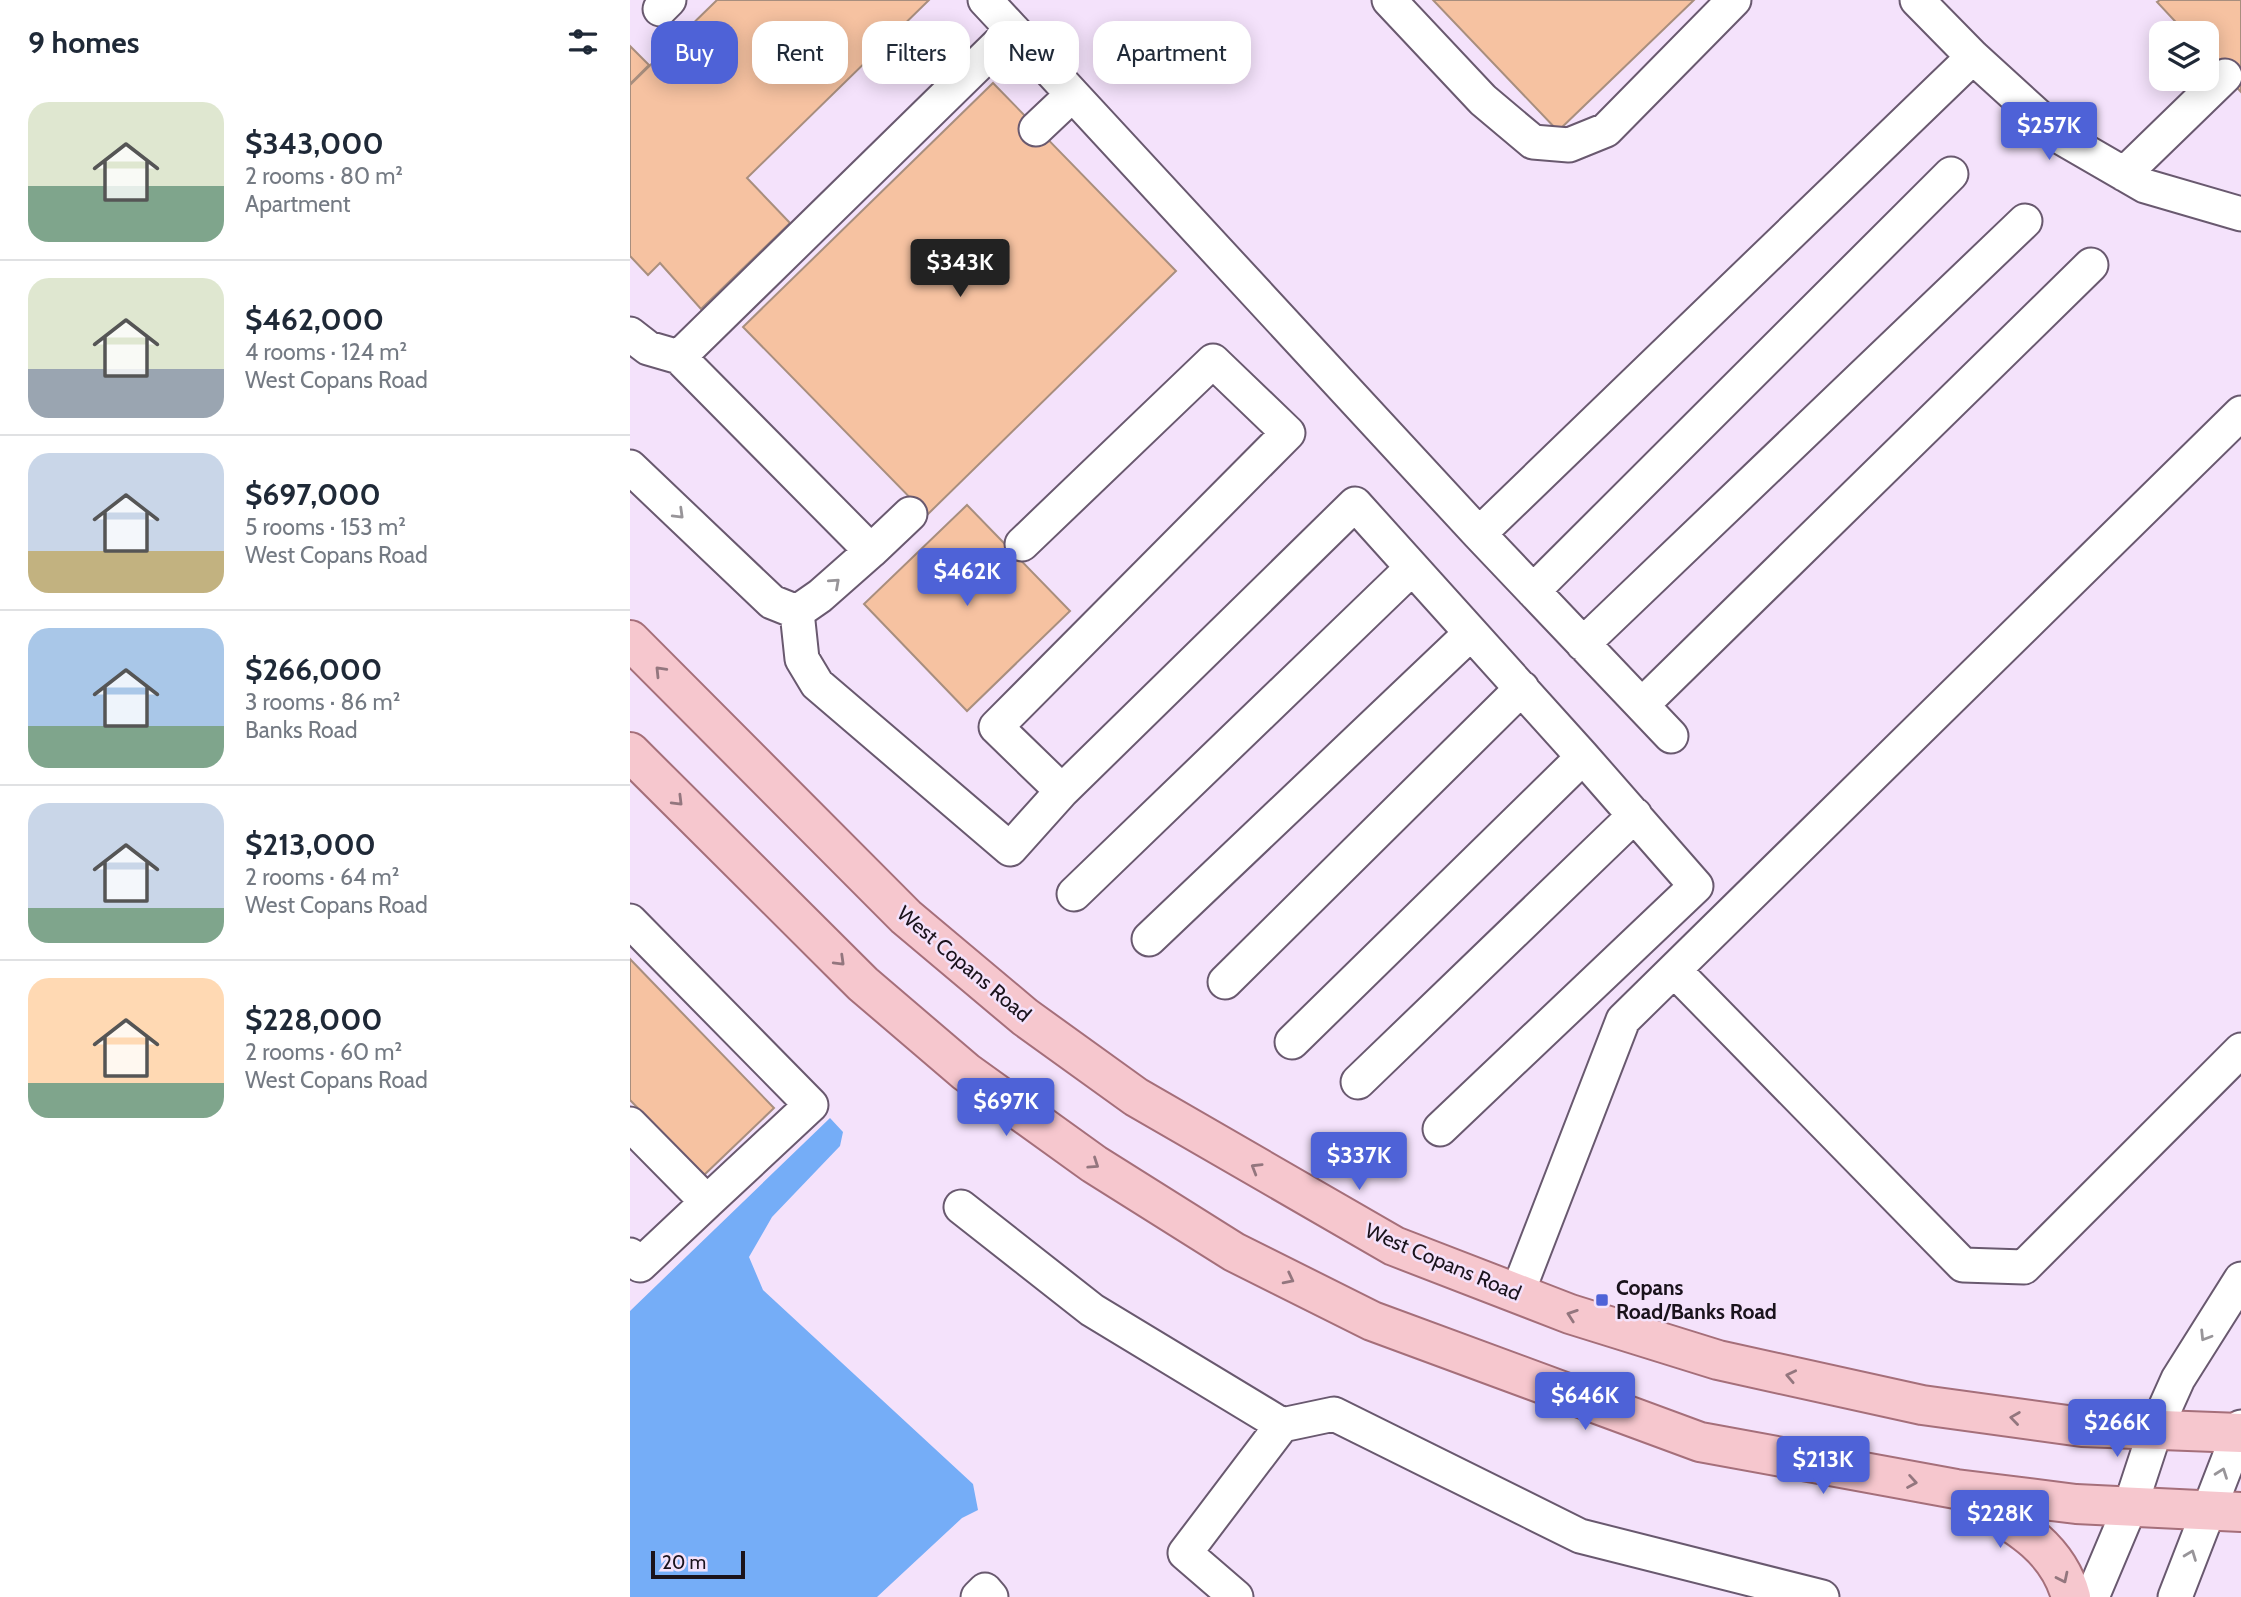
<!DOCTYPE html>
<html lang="en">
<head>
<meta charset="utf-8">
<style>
	body { margin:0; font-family:Cabin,sans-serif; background:#f6f6f7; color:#1f2937; height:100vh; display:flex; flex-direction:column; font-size:26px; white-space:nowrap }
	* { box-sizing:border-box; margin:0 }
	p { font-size:23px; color:#747a83 }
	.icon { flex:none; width:38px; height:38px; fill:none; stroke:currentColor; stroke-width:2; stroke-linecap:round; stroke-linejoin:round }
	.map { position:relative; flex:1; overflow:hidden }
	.side { display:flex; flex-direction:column; background:#fff; width:630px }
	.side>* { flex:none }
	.top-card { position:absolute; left:21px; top:21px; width:665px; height:63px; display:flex; gap:14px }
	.tools { position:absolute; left:1519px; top:21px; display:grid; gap:14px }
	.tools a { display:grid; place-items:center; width:70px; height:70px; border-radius:14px; background:#fff; box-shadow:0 4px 18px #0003; font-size:35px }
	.scale { position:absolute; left:21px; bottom:18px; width:94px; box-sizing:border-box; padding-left:7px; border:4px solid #1a131c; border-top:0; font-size:19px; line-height:24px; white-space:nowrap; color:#1a131c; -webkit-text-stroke:5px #f4e2fb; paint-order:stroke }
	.price { position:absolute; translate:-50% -60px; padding:0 16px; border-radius:7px; background:#4e62d7; color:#fff; font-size:23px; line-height:46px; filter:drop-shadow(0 2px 4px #0008) }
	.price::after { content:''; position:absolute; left:50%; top:42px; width:21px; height:16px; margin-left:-10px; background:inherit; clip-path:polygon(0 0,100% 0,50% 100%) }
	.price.selected { background:#222; color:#fff }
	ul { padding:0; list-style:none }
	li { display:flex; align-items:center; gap:21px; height:175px; padding:0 28px }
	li+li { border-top:2px solid #e0e1e3 }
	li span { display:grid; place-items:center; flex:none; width:196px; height:140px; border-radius:21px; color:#555 }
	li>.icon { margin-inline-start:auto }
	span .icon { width:84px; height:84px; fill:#fffc; stroke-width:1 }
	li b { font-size:30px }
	h2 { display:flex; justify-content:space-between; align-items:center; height:84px; padding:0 28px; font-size:30px }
	.pill { padding:0 24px; border-radius:21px; background:#fff; box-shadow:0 4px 18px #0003; font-size:24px; line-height:63px }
	.pill.selected { background:#4e62d7; color:#fff }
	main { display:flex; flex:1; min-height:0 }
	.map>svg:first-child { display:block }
</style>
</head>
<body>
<main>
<section class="side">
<h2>9 homes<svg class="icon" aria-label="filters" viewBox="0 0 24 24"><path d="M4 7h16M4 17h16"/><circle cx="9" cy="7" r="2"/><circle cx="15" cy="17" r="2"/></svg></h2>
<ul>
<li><span style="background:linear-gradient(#dfe7d0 60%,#7fa58c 0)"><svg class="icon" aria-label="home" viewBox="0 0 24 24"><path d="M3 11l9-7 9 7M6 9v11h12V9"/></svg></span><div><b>$343,000</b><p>2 rooms · 80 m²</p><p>Apartment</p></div></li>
<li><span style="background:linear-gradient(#dfe7d0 65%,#9aa5b1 0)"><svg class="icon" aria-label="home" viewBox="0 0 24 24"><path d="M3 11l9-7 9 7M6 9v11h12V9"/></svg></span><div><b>$462,000</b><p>4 rooms · 124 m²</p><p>West Copans Road</p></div></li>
<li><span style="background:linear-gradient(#c9d6e8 70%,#c2b280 0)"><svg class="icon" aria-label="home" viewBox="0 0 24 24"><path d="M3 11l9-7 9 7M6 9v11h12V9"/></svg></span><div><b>$697,000</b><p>5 rooms · 153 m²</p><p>West Copans Road</p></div></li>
<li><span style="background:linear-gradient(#a9c7e8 70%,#7fa58c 0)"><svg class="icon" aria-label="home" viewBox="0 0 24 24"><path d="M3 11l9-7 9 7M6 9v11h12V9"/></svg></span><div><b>$266,000</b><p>3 rooms · 86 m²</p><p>Banks Road</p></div></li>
<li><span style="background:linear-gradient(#c9d6e8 75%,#7fa58c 0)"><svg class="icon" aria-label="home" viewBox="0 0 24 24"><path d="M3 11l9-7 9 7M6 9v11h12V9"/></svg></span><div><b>$213,000</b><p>2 rooms · 64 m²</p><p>West Copans Road</p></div></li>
<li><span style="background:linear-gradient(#ffd9b3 75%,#7fa58c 0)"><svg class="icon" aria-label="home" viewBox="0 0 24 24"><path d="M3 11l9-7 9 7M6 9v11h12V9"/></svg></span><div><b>$228,000</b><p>2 rooms · 60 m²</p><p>West Copans Road</p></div></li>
</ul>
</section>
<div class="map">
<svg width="1611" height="1597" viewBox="0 0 1611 1597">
	<rect width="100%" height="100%" fill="#f4e2fb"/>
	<!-- water -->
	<path fill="#75adf7" d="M 200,1118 L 213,1132 L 210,1146 L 142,1217 L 119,1257 L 133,1290 L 343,1484 L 348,1510 L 332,1518 L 247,1597 L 0,1597 L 0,1311 Z"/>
	<!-- building -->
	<path fill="#f6c2a1" stroke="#a88e7e" stroke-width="2" d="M 87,0 L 299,0 L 117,178 L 160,223 L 71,309 L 30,263 L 18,275 L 0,256 L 0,85 Z
		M 803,0 L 1064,0 L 928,131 Z
		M 1530,0 L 1611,0 L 1611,92 L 1577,55 L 1577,33 L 1556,33 L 1527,2 Z
		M 0,46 L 19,65 L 0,84 Z
		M 363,83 L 546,271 L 297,515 L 113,327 Z
		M 337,505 L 440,611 L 337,711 L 234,604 Z
		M 0,959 L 144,1108 L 73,1176 L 0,1100 Z"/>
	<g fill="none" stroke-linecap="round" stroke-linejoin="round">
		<!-- minor casing -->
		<g stroke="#69596f" stroke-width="37">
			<path id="minor" d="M 355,0 L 383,30
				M 759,0 L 853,100 L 903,142 L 939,145 L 976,130 L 1104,0
				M 1287,0 L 1343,57 L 1432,138 L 1515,186 L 1611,214
				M 30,9 L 39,0
				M 406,129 L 442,95
				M 1494,174 L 1595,76
				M 0,334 L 18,348 L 49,357 L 383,30 L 849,534 L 1041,736
				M 49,357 L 241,551 L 280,514
				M 0,467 L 142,602 L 167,612
				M 849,534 L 1343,57
				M 392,544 L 583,361 L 658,433 L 366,727 L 432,791
				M 903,591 L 1321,174
				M 167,612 L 172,659 L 187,684 L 380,849 L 432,791 L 725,504 L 953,757 L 662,1042
				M 167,612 L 190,596 L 241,551
				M 953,644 L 1395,221
				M 1012,705 L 1461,265
				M 444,894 L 782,568
				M 0,921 L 181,1105 L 77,1202 L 0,1124
				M 519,939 L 841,633
				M 1044,970 L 1333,1265 L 1394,1267 L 1611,1050
				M 595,982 L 892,688
				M 728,1082 L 1005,815
				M 810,1129 L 1066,886 L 953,757
				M 331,1207 L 462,1310 L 652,1425
				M 0,1255 L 10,1265 L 77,1202
				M 887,1294 L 993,1020 L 1611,413
				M 348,1597 L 355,1590 L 361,1597
				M 606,1597 L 555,1553 L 652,1425 L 704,1414 L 950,1536 L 1192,1597
				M 1462,1597 L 1500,1507 L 1526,1428 L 1548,1379 L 1611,1279
				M 1545,1597 L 1611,1427"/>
		</g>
		<!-- major casing -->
		<g stroke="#a56f7a" stroke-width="42">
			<path id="major" d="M 0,640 L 276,917 L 395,1017 L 506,1097 L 764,1246 L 940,1314 L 1088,1360 L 1292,1405 L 1452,1427 L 1611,1433
				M 0,752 L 233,984 L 336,1072 L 464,1164 L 604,1252 L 742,1321 L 1070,1442 L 1326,1489 L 1446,1504 L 1611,1512
				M 1337,1496 C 1381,1522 1427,1544 1441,1597"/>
		</g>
		<!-- minor -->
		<use href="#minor" stroke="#fff" stroke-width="33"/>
		<!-- major -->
		<use href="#major" stroke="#f6c7ce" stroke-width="38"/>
	</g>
	<!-- one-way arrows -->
	<defs><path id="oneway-chevron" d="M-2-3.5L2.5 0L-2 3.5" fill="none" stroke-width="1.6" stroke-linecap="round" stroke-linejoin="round" transform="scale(1.75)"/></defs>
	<g stroke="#989599">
		<use href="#oneway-chevron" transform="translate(49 514) rotate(44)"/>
		<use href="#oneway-chevron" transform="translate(205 583) rotate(-42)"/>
		<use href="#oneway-chevron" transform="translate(1575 1336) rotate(122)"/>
		<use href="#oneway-chevron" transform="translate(1592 1473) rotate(-70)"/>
		<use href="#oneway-chevron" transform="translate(1561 1555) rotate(-69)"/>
	</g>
	<g stroke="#93767e">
		<use href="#oneway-chevron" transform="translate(30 671) rotate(-134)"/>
		<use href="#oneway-chevron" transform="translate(48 801) rotate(45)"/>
		<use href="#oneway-chevron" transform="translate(210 961) rotate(44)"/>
		<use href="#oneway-chevron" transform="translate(464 1164) rotate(34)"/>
		<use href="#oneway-chevron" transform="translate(626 1168) rotate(-149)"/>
		<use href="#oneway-chevron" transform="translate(659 1279) rotate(27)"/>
		<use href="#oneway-chevron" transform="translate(942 1315) rotate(-161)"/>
		<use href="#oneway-chevron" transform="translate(1161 1376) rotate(-168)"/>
		<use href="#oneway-chevron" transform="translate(1385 1418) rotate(-172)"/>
		<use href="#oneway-chevron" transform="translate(1282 1482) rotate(10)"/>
		<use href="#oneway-chevron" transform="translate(1433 1578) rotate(64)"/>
	</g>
	<!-- markers -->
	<rect fill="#4e62d7" stroke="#f4e2fb" stroke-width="2.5" x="965" y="1293" width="14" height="14" rx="3.5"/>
	<g text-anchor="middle" stroke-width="5" stroke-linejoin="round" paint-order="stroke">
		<!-- street labels -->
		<g font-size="21" fill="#1a131c" stroke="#f4e2fb">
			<text transform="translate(334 964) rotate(40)" y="7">West Copans Road</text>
			<text transform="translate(813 1262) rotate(23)" y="7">West Copans Road</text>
		</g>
		<!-- poi labels -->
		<g font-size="21" font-weight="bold" fill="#1a131c" stroke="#f4e2fb" text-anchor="start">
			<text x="986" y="1295">Copans<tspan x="986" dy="24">Road/Banks Road</tspan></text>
		</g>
	</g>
</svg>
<div class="tools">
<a><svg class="icon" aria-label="layers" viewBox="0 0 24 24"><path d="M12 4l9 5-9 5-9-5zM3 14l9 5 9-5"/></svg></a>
</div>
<div class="scale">20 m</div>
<b class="price" style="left:1419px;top:162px">$257K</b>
<b class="price selected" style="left:330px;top:299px">$343K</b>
<b class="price" style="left:337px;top:608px">$462K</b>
<b class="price" style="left:376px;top:1138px">$697K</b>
<b class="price" style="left:729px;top:1192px">$337K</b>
<b class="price" style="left:955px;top:1432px">$646K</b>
<b class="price" style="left:1487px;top:1459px">$266K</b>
<b class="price" style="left:1193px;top:1496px">$213K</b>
<b class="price" style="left:1370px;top:1550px">$228K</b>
<div class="top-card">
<a class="pill selected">Buy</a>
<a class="pill">Rent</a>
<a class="pill">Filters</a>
<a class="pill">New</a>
<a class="pill">Apartment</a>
</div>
</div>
</main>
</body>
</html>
